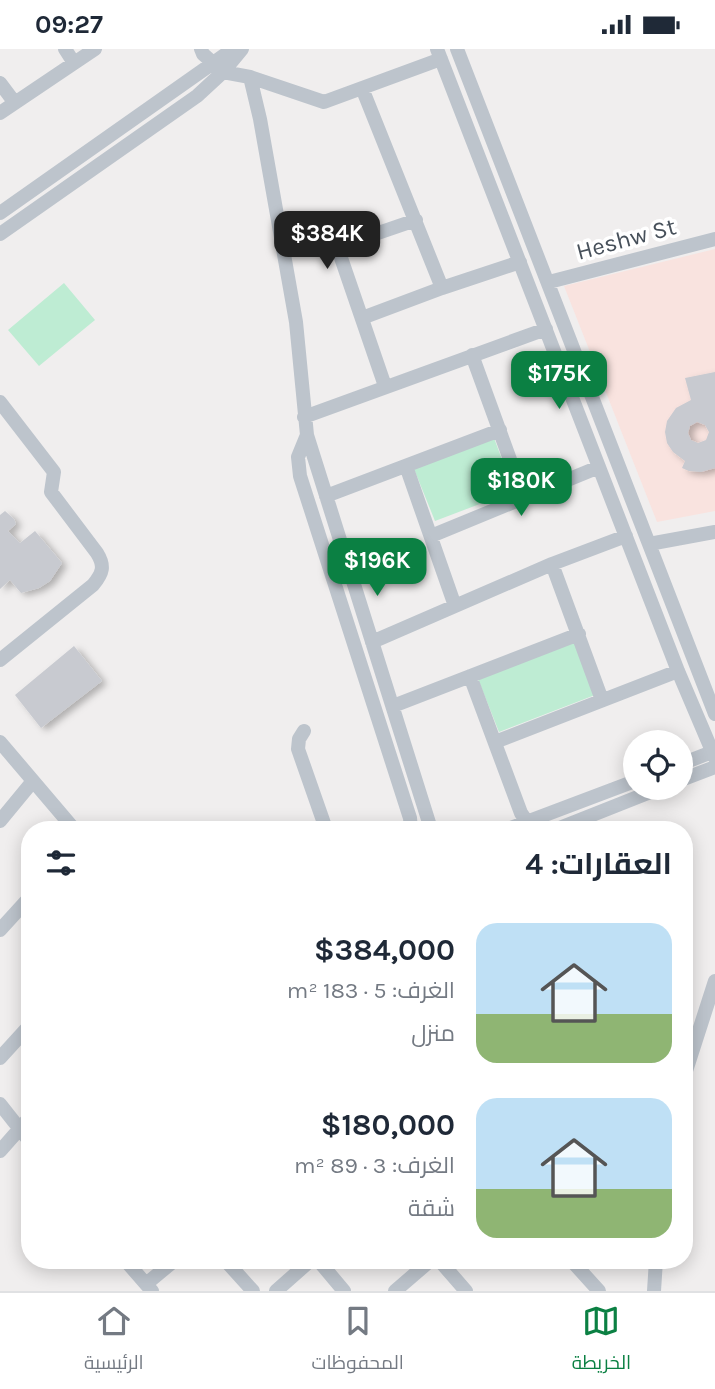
<!DOCTYPE html>
<html lang="ar">
<head>
<meta charset="utf-8">
<style>
	body { margin:0; font-family:Karla,Cairo,sans-serif; background:#f6f6f7; color:#1f2937; direction:rtl; height:100vh; display:flex; flex-direction:column; font-size:26px; white-space:nowrap }
	* { box-sizing:border-box; margin:0 }
	p { font-size:23px; color:#747a83 }
	.icon { flex:none; width:38px; height:38px; fill:none; stroke:currentColor; stroke-width:2; stroke-linecap:round; stroke-linejoin:round }
	.map { position:relative; flex:1; overflow:hidden; direction:ltr }
	.side { position:absolute; left:21px; top:772px; width:672px; height:448px; display:flex; flex-direction:column; background:#fff; border-radius:28px; box-shadow:0 4px 18px #0003; direction:rtl }
	.side>* { flex:none }
	.fabs { position:absolute; left:623px; top:681px; display:grid; gap:14px }
	.fabs a { display:grid; place-items:center; width:70px; height:70px; border-radius:50%; background:#fff; box-shadow:0 4px 18px #0003; font-size:35px }
	.price { position:absolute; translate:-50% -60px; padding:0 16px; border-radius:14px; background:#0b8043; color:#fff; font-size:23px; line-height:46px; filter:drop-shadow(0 2px 4px #0008) }
	.price::after { content:''; position:absolute; left:50%; top:42px; width:21px; height:16px; margin-left:-10px; background:inherit; clip-path:polygon(0 0,100% 0,50% 100%) }
	.price.selected { background:#222; color:#fff }
	ul { padding:0; list-style:none }
	li { display:flex; align-items:center; gap:21px; height:175px; padding:0 21px }
	li span { display:grid; place-items:center; flex:none; width:196px; height:140px; border-radius:21px; color:#555 }
	li>.icon { margin-inline-start:auto }
	span .icon { width:84px; height:84px; fill:#fffc; stroke-width:1 }
	li b { font-size:30px }
	h2 { display:flex; justify-content:space-between; align-items:center; height:84px; padding:0 21px; font-size:30px }
	.status { display:flex; justify-content:space-between; align-items:center; height:49px; padding:0 35px; background:#fff; direction:ltr }
	.status svg { height:19px; fill:currentColor }
	.tab-bar { display:flex; justify-content:space-around; align-items:center; height:98px; border-top:2px solid #e0e1e3; background:#fff; font-size:19px; color:#747a83 }
	.tab-bar a { display:grid; justify-items:center; gap:4px }
	.tab-bar .selected { color:#0b8043 }
	.map>svg:first-child { display:block }
</style>
</head>
<body>
<div class="status"><b>09:27</b><svg viewBox="0 0 49 12"><path d="M0 12V9h3v3zM5 12V6h3v6zM10 12V3h3v9zM15 12V0h3v12zM26 1h20v11H26zM47 4h2v5h-2z"/></svg></div>
<div class="map">
<svg width="715" height="1242" viewBox="0 0 715 1242">
	<defs>
		<filter id="shadow"><feDropShadow dx="5" dy="3" stdDeviation="3.5" flood-color="#0004"/></filter>
	</defs>
	<rect width="100%" height="100%" fill="#f0eeee"/>
	<!-- medical -->
	<path fill="#f9e3df" d="M 715,200 L 715,462 L 657,473 L 564,237 Z"/>
	<!-- green -->
	<path fill="#beecd3" d="M 64,234 L 95,271 L 39,317 L 8,281 Z
		M 494,389 L 514,442 L 435,472 L 414,420 Z
		M 575,593 L 595,646 L 499,683 L 478,630 Z"/>
	<!-- building -->
	<path fill="#c8cad0" fill-rule="evenodd" filter="url(#shadow)" d="M 715,323 L 715,419 L 701,423 L 689,422 L 682,419 L 685,412 L 673,403 L 667,394 L 665,383 L 667,372 L 676,359 L 691,351 L 685,329 ZM 697,373 L 705,376 L 709,383 L 706,391 L 698,394 L 691,391 L 688,384 L 690,377 Z
		M 5,462 L 14,470 L 16,475 L 8,482 L 20,494 L 35,482 L 62,514 L 50,532 L 39,539 L 21,544 L 10,531 L 0,540 L 0,466 Z
		M 74,597 L 102,632 L 41,679 L 15,646 Z"/>
	<g fill="none" stroke-linecap="round" stroke-linejoin="round">
		<!-- minor -->
		<path stroke="#bdc4cc" stroke-width="14" d="M 65,0 L 74,14
			M 201,0 L 203,5 L 223,23 L 250,28 L 324,53 L 441,10
			M 437,0 L 678,622 L 715,709
			M 457,0 L 715,665
			M 250,28 L 260,70 L 296,273 L 307,386 L 431,780
			M 0,34 L 15,54
			M 362,39 L 442,239
			M 0,64 L 95,0
			M 0,164 L 233,0
			M 0,185 L 197,47 L 223,23 L 242,0
			M 549,233 L 715,190
			M 362,269 L 442,239 L 520,213
			M 472,306 L 524,449
			M 385,337 L 339,203 L 346,195 L 416,171
			M 0,353 L 54,423 L 51,443 L 97,504 C 105,517 103,524 93,536 L 0,611
			M 304,368 L 546,280
			M 307,386 L 298,408 L 300,427 L 410,769 L 411,780
			M 406,417 L 455,557
			M 326,447 L 500,381
			M 431,487 L 599,418
			M 649,495 L 715,483
			M 552,515 L 602,651
			M 372,593 L 552,515 L 626,487
			M 470,627 L 521,764 L 527,773 L 537,780
			M 393,657 L 579,585
			M 304,682 L 299,690 L 298,700 L 326,780
			M 0,693 L 74,780
			M 495,693 L 678,622
			M 681,715 L 712,703
			M 681,731 L 715,718
			M 0,772 L 33,732
			M 508,780 L 635,732
			M 557,780 L 663,738
			M 0,881 L 30,848
			M 0,1009 L 30,976
			M 684,1028 L 715,932
			M 0,1055 L 30,1093
			M 0,1102 L 30,1068
			M 125,1211 L 152,1242
			M 225,1211 L 253,1242
			M 318,1211 L 344,1242
			M 439,1211 L 466,1242
			M 571,1211 L 599,1242
			M 146,1235 L 175,1211
			M 276,1242 L 311,1211
			M 395,1242 L 431,1211
			M 654,1242 L 656,1211"/>
	</g>
	<g text-anchor="middle" stroke-width="7" stroke-linejoin="round" paint-order="stroke">
		<!-- street labels -->
		<g font-size="24" fill="#47505a" stroke="#fff">
			<text transform="translate(626 190) rotate(-15)" y="8">Heshw St</text>
		</g>
	</g>
</svg>
<div class="fabs">
<a><svg class="icon" aria-label="locate" viewBox="0 0 24 24"><circle cx="12" cy="12" r="6"/><path d="M12 2v4M12 18v4M2 12h4M18 12h4"/></svg></a>
</div>
<b class="price selected" style="left:327px;top:222px">$384K</b>
<b class="price" style="left:559px;top:362px">$175K</b>
<b class="price" style="left:521px;top:469px">$180K</b>
<b class="price" style="left:377px;top:549px">$196K</b>
<section class="side">
<h2>العقارات: 4<svg class="icon" aria-label="filters" viewBox="0 0 24 24"><path d="M4 7h16M4 17h16"/><circle cx="9" cy="7" r="2"/><circle cx="15" cy="17" r="2"/></svg></h2>
<ul>
<li><span style="background:linear-gradient(#bfe0f5 65%,#8fb573 0)"><svg class="icon" aria-label="home" viewBox="0 0 24 24"><path d="M3 11l9-7 9 7M6 9v11h12V9"/></svg></span><div><b>$384,000</b><p>الغرف: 5 · 183 m²</p><p>منزل</p></div></li>
<li><span style="background:linear-gradient(#bfe0f5 65%,#8fb573 0)"><svg class="icon" aria-label="home" viewBox="0 0 24 24"><path d="M3 11l9-7 9 7M6 9v11h12V9"/></svg></span><div><b>$180,000</b><p>الغرف: 3 · 89 m²</p><p>شقة</p></div></li>
</ul>
</section>
</div>
<nav class="tab-bar">
<a class="selected"><svg class="icon" aria-label="map" viewBox="0 0 24 24"><path d="M3 6l6-2 6 2 6-2v14l-6 2-6-2-6 2zM9 4v14M15 6v14"/></svg>الخريطة</a>
<a><svg class="icon" aria-label="saved" viewBox="0 0 24 24"><path d="M7 4h10v16l-5-4-5 4z"/></svg>المحفوظات</a>
<a><svg class="icon" aria-label="home" viewBox="0 0 24 24"><path d="M3 11l9-7 9 7M6 9v11h12V9"/></svg>الرئيسية</a>
</nav>
</body>
</html>
